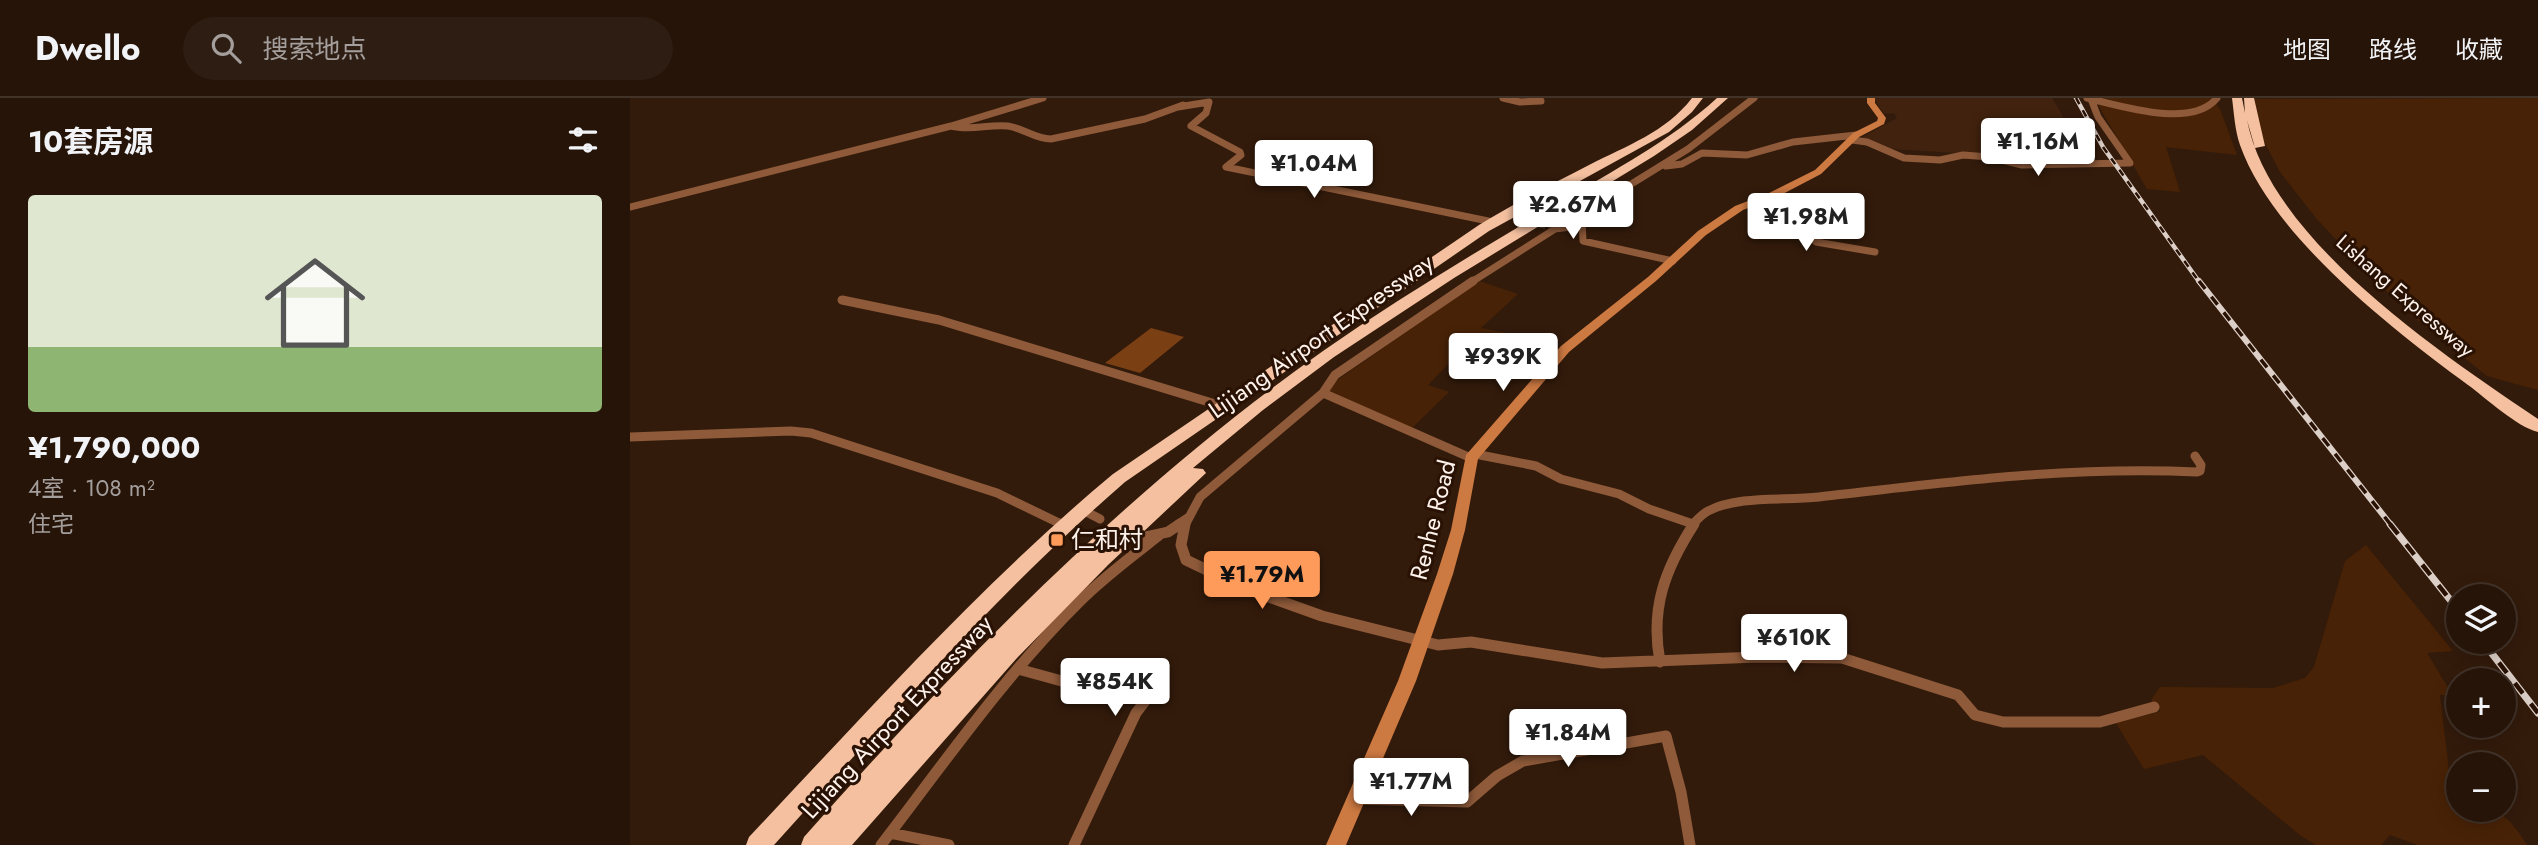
<!DOCTYPE html>
<html lang="zh">
<head>
<meta charset="utf-8">
<style>
	body { margin:0; font-family:Jost,"Noto Sans SC",sans-serif; background:#2e1d12; color:#f1f3f6; height:100vh; display:flex; flex-direction:column; font-size:26px; white-space:nowrap }
	* { box-sizing:border-box; margin:0 }
	p { font-size:23px; color:#a49e9c }
	.icon { flex:none; width:38px; height:38px; fill:none; stroke:currentColor; stroke-width:2; stroke-linecap:round; stroke-linejoin:round }
	.map { position:relative; flex:1; overflow:hidden }
	.sheet { display:flex; flex-direction:column; background:#261408; width:630px }
	.sheet>* { flex:none }
	.tools { position:absolute; left:1816px; top:486px; display:grid; gap:14px }
	.tools a { display:grid; place-items:center; width:70px; height:70px; border-radius:50%; background:#261408; box-shadow:0 4px 18px #0003,0 0 0 2px #423329; font-size:35px }
	.price { position:absolute; translate:-50% -60px; padding:0 16px; border-radius:7px; background:#fff; color:#222; font-size:23px; line-height:46px; filter:drop-shadow(0 2px 4px #0008) }
	.price::after { content:''; position:absolute; left:50%; top:42px; width:21px; height:16px; margin-left:-10px; background:inherit; clip-path:polygon(0 0,100% 0,50% 100%) }
	.price.active { background:#ff9b5a; color:#111 }
	ul { padding:0; list-style:none }
	li { display:grid; align-content:center; gap:14px; height:371px; padding:0 28px }
	li+li { border-top:2px solid #423329 }
	li span { display:grid; place-items:center; height:217px; border-radius:7px; color:#555 }
	li>.icon { margin-inline-start:auto }
	span .icon { width:126px; height:126px; fill:#fffc; stroke-width:1 }
	li b { font-size:30px }
	h2 { display:flex; justify-content:space-between; align-items:center; height:84px; padding:0 28px; font-size:30px }
	header { display:flex; align-items:center; gap:42px; box-sizing:border-box; height:98px; padding:0 35px; background:#261408; border-bottom:2px solid #423329 }
	header strong { font-size:33px }
	nav { display:flex; gap:38px; margin-inline-start:auto; font-size:24px }
	.search { width:490px; height:63px; background:#2e1d12; display:flex; align-items:center; gap:18px; box-sizing:border-box; padding:0 24px; border-radius:38px; color:#a49e9c; font-size:26px }
	main { display:flex; flex:1; min-height:0 }
	.map>svg:first-child { display:block }
</style>
</head>
<body>
<header>
<strong>Dwello</strong>
<div class="search"><svg class="icon" aria-label="search" viewBox="0 0 24 24"><circle cx="10" cy="10" r="6"/><path d="M15 15l6 6"/></svg>搜索地点</div>
<nav><a>地图</a><a>路线</a><a>收藏</a></nav>
</header>
<main>
<section class="sheet">
<h2>10套房源<svg class="icon" aria-label="filters" viewBox="0 0 24 24"><path d="M4 7h16M4 17h16"/><circle cx="9" cy="7" r="2"/><circle cx="15" cy="17" r="2"/></svg></h2>
<ul>
<li><span style="background:linear-gradient(#dfe7d0 70%,#8fb573 0)"><svg class="icon" aria-label="home" viewBox="0 0 24 24"><path d="M3 11l9-7 9 7M6 9v11h12V9"/></svg></span><div><b>¥1,790,000</b><p>4室 · 108 m²</p><p>住宅</p></div></li>
</ul>
</section>
<div class="map">
<svg width="1908" height="747" viewBox="0 0 1908 747">
	<rect width="100%" height="100%" fill="#331b0b"/>
	<!-- built -->
	<path fill="#41220e" d="M 1247,0 L 1422,0 L 1460,63 L 1379,64 L 1361,57 L 1260,51 L 1231,40 L 1267,20 L 1264,15 L 1254,16 L 1244,1 Z"/>
	<!-- green -->
	<path fill="#482206" d="M 1464,0 L 1582,0 L 1590,11 L 1607,57 L 1536,49 L 1550,94 L 1517,91 Z
		M 1908,0 L 1908,292 L 1857,278 L 1786,221 L 1740,178 L 1686,120 L 1650,74 L 1628,32 L 1622,1 Z
		M 849,183 L 888,196 L 851,230 L 888,237 L 870,247 L 852,266 L 826,258 L 798,287 L 819,294 L 782,330 L 698,295 L 706,283 Z
		M 1736,447 L 1823,553 L 1797,555 L 1823,598 L 1810,597 L 1819,673 L 1829,682 L 1829,712 C 1869,712 1874,711 1897,747 L 1788,747 L 1760,737 L 1751,747 L 1686,747 L 1671,738 L 1573,657 L 1514,671 L 1486,625 L 1531,613 L 1521,602 L 1530,589 L 1643,590 L 1675,580 L 1684,569 L 1715,463 Z"/>
	<!-- water -->
	<path fill="#7b3f14" d="M 521,230 L 554,239 L 510,275 L 475,265 Z"/>
	<g fill="none" stroke-linecap="round" stroke-linejoin="round">
		<!-- street-tunnel -->
		<path stroke="#513b2d" stroke-width="7" stroke-dasharray="7 3.5" stroke-linecap="butt" d="M 899,122 L 925,131"/>
		<!-- street-far2 -->
		<path stroke="#8e5a3a" stroke-width="7" d="M 873,0 L 890,4 L 911,3
			M 1457,0 C 1491,8 1562,31 1587,0
			M 548,9 L 579,4 L 576,15 L 561,28 L 610,54 L 611,57 L 596,69 L 863,124
			M 321,28 C 341,33 358,26 378,28 C 393,30 405,41 421,41 L 515,21 L 553,7
			M 1222,42 L 1237,44 L 1274,60 L 1310,62 L 1333,57 L 1359,59 L 1392,67 L 1500,65 L 1468,19 L 1461,1
			M 1036,68 L 1052,66 L 1072,55 L 1117,57 L 1163,44 L 1226,37
			M 1134,100 L 1163,117 L 1186,144 L 1245,154
			M 0,109 L 321,28 L 413,0
			M 879,114 L 896,120
			M 952,123 L 953,143 L 1043,163
			M 840,185 L 925,131 L 940,129 L 952,123 L 969,106 L 1058,51 L 1124,0"/>
		<!-- street-far1 -->
		<path stroke="#8e5a3a" stroke-width="9" d="M 212,202 L 309,222 L 592,308
			M 693,295 L 841,360
			M 0,339 L 161,333 L 181,335 L 367,395 L 433,427
			M 845,356 L 906,368 L 931,381 L 989,396 L 1019,411 L 1063,426
			M 451,411 L 470,421
			M 547,427 L 559,419
			M 555,427 L 570,399 L 693,295 L 705,277 L 843,183
			M 1062,427 C 1066,423 1072,416 1078,413 C 1109,397 1154,403 1189,399 C 1315,384 1440,368 1567,374 L 1570,373 L 1571,367 L 1565,358"/>
		<!-- street -->
		<path stroke="#8e5a3a" stroke-width="11" d="M 430,426 L 433,427
			M 555,426 L 551,447 L 556,462 L 614,490 L 692,518 L 808,547 L 841,544 L 972,565 L 1128,559 L 1212,560 L 1328,597 L 1345,617 L 1373,624 L 1470,624 L 1524,609
			M 515,439 L 538,434 L 550,426
			M 1030,564 C 1020,510 1035,471 1064,426
			M 388,571 L 468,593 L 491,586 L 525,590 L 506,615 L 444,747
			M 726,701 L 837,704 L 867,678 L 893,663 L 1036,638 L 1051,694 L 1060,747
			M 260,735 L 319,747
			M 251,747 C 315,664 375,577 450,503 C 474,479 501,459 528,438"/>
		<!-- secondary -->
		<path fill="#cc7942" fill-rule="evenodd" d="M 1237,0 L 1245,0 L 1245,5 L 1256,20 L 1254,26 L 1229,39 L 1191,76 L 1147,99 L 1113,112 L 1076,137 L 1026,183 L 939,254 L 848,361 L 835,432 L 823,476 L 786,583 L 716,747 L 696,747 L 768,583 L 807,476 L 821,432 L 836,357 L 931,248 L 1018,179 L 1068,133 L 1105,108 L 1139,95 L 1185,72 L 1223,35 L 1247,23 L 1248,20 L 1237,5 Z"/>
		<!-- highway -->
		<path fill="#f4c0a0" fill-rule="evenodd" d="M 1062,0 L 1073,0 L 1062,14 L 1039,34 L 859,133 L 495,384 C 367,495 257,622 144,747 L 116,747 L 119,739 C 237,614 351,486 483,376 L 849,127 C 885,105 922,86 959,67 C 996,48 1036,34 1062,0 Z
			M 1087,0 L 1098,0 L 1062,32 L 1024,58 L 824,180 L 704,259 L 633,312 L 563,370 L 573,371 L 576,375 L 478,467 L 387,560 L 222,747 L 171,747 L 174,739 C 332,561 498,391 693,253 C 769,200 849,152 929,105 C 984,72 1040,43 1087,0 Z
			M 1602,0 L 1612,0 L 1615,15 L 1614,0 L 1624,0 L 1635,48 L 1625,50 L 1617,22 C 1640,142 1812,256 1908,321 L 1908,334 C 1887,329 1856,300 1838,287 C 1762,231 1642,138 1610,47 C 1605,33 1604,15 1602,0 Z"/>
		<!-- rail-far2 casing -->
		<g stroke="#dccfc8" stroke-width="4.5">
			<path id="rail-far2" d="M 1446,0 L 1473,49 L 1570,185"/>
		</g>
		<!-- rail-far1 casing -->
		<g stroke="#dccfc8" stroke-width="6">
			<path id="rail-far1" d="M 1569,183 L 1761,427"/>
		</g>
		<!-- rail casing -->
		<g stroke="#dccfc8" stroke-width="7">
			<path id="rail" d="M 1760,426 L 1829,513
				M 1853,544 L 1908,615"/>
		</g>
		<!-- rail-far2 -->
		<use href="#rail-far2" stroke="#291103" stroke-width="2.5" stroke-dasharray="7" stroke-linecap="butt"/>
		<!-- rail-far1 -->
		<use href="#rail-far1" stroke="#291103" stroke-width="3.5" stroke-dasharray="10" stroke-linecap="butt"/>
		<!-- rail -->
		<use href="#rail" stroke="#291103" stroke-width="4.5" stroke-dasharray="13" stroke-linecap="butt"/>
	</g>
	<!-- markers -->
	<rect fill="#ff9b5a" stroke="#291103" stroke-width="2.5" x="420" y="435" width="14" height="14" rx="3.5"/>
	<g text-anchor="middle" stroke-width="6" stroke-linejoin="round" paint-order="stroke">
		<!-- far-street labels -->
		<g font-size="21" fill="#fdf2ec" stroke="#291103">
			<text transform="translate(1775 198) rotate(41)" y="7">Lishang Expressway</text>
		</g>
		<!-- street labels -->
		<g font-size="24" fill="#fdf2ec" stroke="#291103">
			<text transform="translate(691 238) rotate(-35)" y="8">Lijiang Airport Expressway</text>
			<text transform="translate(803 422) rotate(-76)" y="8">Renhe Road</text>
			<text transform="translate(267 619) rotate(-47)" y="8">Lijiang Airport Expressway</text>
		</g>
		<!-- poi labels -->
		<g font-size="24" fill="#fdf2ec" stroke="#291103" text-anchor="start">
			<text x="441" y="450">仁和村</text>
		</g>
	</g>
</svg>
<div class="tools">
<a><svg class="icon" aria-label="layers" viewBox="0 0 24 24"><path d="M12 4l9 5-9 5-9-5zM3 14l9 5 9-5"/></svg></a>
<a>+</a>
<a>−</a>
</div>
<b class="price" style="left:1408px;top:80px">¥1.16M</b>
<b class="price" style="left:684px;top:102px">¥1.04M</b>
<b class="price" style="left:943px;top:143px">¥2.67M</b>
<b class="price" style="left:1176px;top:155px">¥1.98M</b>
<b class="price" style="left:873px;top:295px">¥939K</b>
<b class="price active" style="left:632px;top:513px">¥1.79M</b>
<b class="price" style="left:1164px;top:576px">¥610K</b>
<b class="price" style="left:485px;top:620px">¥854K</b>
<b class="price" style="left:938px;top:671px">¥1.84M</b>
<b class="price" style="left:781px;top:720px">¥1.77M</b>
</div>
</main>
</body>
</html>
